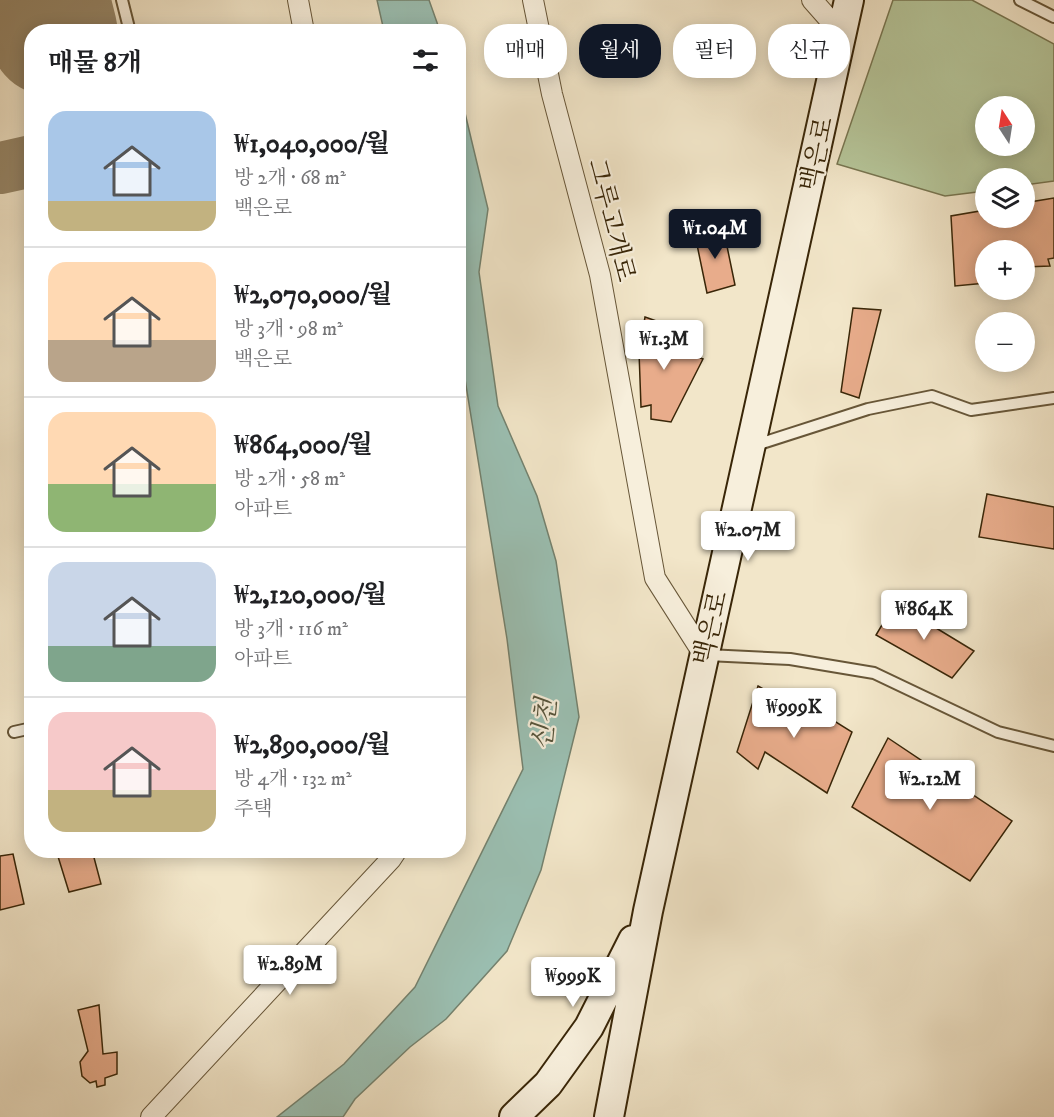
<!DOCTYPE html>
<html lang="ko">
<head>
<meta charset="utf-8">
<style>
	body { margin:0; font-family:"IM FELL DW Pica","Noto Serif KR",serif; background:#f2f2f2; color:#202124; height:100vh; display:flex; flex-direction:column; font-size:22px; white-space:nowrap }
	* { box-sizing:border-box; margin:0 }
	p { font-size:20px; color:#757577 }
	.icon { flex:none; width:33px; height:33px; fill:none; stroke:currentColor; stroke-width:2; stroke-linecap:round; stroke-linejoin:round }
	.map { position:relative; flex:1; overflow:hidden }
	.side { position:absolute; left:24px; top:24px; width:442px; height:834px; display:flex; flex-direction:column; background:#fff; border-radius:24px; box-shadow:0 3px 15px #0003 }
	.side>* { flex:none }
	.guide { position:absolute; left:484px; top:24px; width:478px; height:54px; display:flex; gap:12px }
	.needle { width:39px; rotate:348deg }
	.fabs { position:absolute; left:975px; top:96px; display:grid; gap:12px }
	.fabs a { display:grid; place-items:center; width:60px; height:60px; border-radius:50%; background:#fff; box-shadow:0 3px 15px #0003; font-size:30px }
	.price { position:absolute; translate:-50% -51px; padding:0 14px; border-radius:6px; background:#fff; color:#222; font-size:20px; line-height:39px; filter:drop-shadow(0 2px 3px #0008) }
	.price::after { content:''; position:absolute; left:50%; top:36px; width:18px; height:14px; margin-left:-9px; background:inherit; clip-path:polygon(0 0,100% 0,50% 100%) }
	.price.selected { background:#111827; color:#fff }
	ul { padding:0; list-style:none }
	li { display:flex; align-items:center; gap:18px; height:150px; padding:0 24px }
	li+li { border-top:2px solid #e0e0e0 }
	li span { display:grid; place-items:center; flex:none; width:168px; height:120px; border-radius:18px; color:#555 }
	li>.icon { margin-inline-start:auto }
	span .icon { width:72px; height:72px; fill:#fffc; stroke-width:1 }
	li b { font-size:26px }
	h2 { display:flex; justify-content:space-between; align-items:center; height:72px; padding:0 24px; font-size:26px }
	.pill { padding:0 21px; border-radius:24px; background:#fff; box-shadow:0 3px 15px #0003; font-size:21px; line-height:54px }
	.pill.selected { background:#111827; color:#fff }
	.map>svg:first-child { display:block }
</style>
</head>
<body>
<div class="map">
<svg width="1054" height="1117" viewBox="0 0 1054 1117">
	<rect width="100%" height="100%" fill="#f2e6c9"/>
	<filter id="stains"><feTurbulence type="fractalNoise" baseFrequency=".00333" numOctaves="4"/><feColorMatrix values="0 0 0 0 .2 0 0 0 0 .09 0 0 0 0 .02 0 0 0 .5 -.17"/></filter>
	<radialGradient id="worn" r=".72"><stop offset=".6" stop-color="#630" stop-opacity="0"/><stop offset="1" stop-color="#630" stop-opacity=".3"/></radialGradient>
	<!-- green -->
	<path fill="#b6c69a" stroke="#787651" stroke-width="1.5" fill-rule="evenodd" d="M 893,0 L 972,0 L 1054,44 L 1054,181 L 1025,185 L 1024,178 L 986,178 L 985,191 L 945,196 L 837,164 ZM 986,106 L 1024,106 L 1024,146 L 986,146 Z"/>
	<!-- water -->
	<path fill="#9bc0b3" stroke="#74826f" stroke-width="1.5" d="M 377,0 L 429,0 L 440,31 L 384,31 Z
		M 459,88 L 488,209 L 479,272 L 498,406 L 537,496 L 556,561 L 579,717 L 541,870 L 507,951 L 446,1019 L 410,1047 L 355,1099 L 343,1117 L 277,1117 L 344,1064 L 415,987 L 523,769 L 507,639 L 459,342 Z"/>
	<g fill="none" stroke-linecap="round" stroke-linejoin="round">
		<!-- taxiway -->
		<path stroke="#968668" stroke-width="52" d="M 0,168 L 32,161"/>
		<!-- runway -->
		<path stroke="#968668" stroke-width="129" d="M 45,0 L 53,32"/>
	</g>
	<!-- building -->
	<path fill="#e8ac8b" stroke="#392608" stroke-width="1.5" d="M 1054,198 L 1054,258 L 1048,259 L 1050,266 L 1024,267 L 1024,250 L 986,250 L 986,283 L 955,286 L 951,216 L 986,210 L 986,218 L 1024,218 L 1024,203 Z
		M 723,227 L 735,285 L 707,293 L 695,235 Z
		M 853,308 L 881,310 L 859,398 L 841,392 Z
		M 645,317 L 665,324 L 663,339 L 688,342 L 693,355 L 703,359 L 671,422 L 651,419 L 651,405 L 641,407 L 639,352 Z
		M 987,494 L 1054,507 L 1054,549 L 979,537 Z
		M 895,603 L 974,651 L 952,678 L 876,635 Z
		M 758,686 L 808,714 L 812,707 L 852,732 L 827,793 L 765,752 L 758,769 L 737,752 Z
		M 888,738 L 1012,821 L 970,881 L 852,807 Z
		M 56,850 L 92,850 L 101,884 L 69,892 Z
		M 13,854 L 24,904 L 0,910 L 0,856 Z
		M 99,1005 L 103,1054 L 117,1052 L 117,1074 L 105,1078 L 105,1085 L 97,1087 L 96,1081 L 90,1083 L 82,1076 L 80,1062 L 88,1051 L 78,1010 Z"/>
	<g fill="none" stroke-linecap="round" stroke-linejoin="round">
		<!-- service casing -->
		<g stroke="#675638" stroke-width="14">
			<path id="service" d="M 122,0 L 130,32
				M 1020,0 L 1054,17
				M 753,446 L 868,409 L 932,396 L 971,410 L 1054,398
				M 707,655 L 790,659 L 874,673 L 998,732 L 1054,746
				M 14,732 L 32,728"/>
		</g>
		<!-- minor casing -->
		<g stroke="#675638" stroke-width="22">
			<path id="minor" d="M 298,0 L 304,32
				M 533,0 L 552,94 L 600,275 L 655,578 L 704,655
				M 812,0 L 842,34
				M 151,1117 L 391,859 L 397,850"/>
		</g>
		<!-- secondary casing -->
		<g stroke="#392608" stroke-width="32">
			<path id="secondary" d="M 514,1117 L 548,1084 L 589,1027 L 633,940
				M 609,1117 L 648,911 L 849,0"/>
		</g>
		<!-- service -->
		<use href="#service" stroke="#f7efdc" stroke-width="10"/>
		<!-- minor -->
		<use href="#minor" stroke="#f7efdc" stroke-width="20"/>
		<!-- secondary -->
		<use href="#secondary" stroke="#f7efdc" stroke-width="28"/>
	</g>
	<g text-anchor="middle" stroke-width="4.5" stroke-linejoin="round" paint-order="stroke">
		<!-- street labels -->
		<g font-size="26" fill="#392608" stroke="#f7efdc">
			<text transform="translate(816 154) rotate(-78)" y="9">백은로</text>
			<text transform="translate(612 220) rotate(76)" y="9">그루고개로</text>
			<text transform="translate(710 628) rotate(-77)" y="9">백은로</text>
		</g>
		<!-- water labels -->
		<g font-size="27" font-style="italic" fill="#56543b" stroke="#f7efdc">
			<text transform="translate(544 724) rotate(-84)" y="9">신천</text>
		</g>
	</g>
	<rect width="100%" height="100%" filter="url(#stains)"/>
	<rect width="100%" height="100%" fill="url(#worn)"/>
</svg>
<div class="fabs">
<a><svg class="needle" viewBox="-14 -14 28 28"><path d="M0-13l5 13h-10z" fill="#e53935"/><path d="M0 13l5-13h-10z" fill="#757577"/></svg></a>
<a><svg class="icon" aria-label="layers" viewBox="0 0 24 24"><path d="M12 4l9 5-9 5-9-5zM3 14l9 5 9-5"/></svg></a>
<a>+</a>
<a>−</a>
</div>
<b class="price selected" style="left:715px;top:260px">₩1.04M</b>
<b class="price" style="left:664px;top:371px">₩1.3M</b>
<b class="price" style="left:748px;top:562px">₩2.07M</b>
<b class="price" style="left:924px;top:641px">₩864K</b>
<b class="price" style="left:794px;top:739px">₩999K</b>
<b class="price" style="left:930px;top:811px">₩2.12M</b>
<b class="price" style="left:290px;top:996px">₩2.89M</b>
<b class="price" style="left:573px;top:1008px">₩999K</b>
<div class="guide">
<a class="pill">매매</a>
<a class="pill selected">월세</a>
<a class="pill">필터</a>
<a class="pill">신규</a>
</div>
<section class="side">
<h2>매물 8개<svg class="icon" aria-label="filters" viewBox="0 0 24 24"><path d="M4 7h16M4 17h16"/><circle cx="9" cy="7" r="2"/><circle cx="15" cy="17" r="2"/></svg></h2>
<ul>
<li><span style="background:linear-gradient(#a9c7e8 75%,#c2b280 0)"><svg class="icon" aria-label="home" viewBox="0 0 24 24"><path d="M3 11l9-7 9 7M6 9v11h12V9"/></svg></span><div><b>₩1,040,000/월</b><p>방 2개 · 68 m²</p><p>백은로</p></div></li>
<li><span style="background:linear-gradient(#ffd9b3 65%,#b9a48a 0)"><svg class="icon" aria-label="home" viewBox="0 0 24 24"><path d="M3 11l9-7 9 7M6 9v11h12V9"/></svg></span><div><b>₩2,070,000/월</b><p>방 3개 · 98 m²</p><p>백은로</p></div></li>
<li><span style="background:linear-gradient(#ffd9b3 60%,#8fb573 0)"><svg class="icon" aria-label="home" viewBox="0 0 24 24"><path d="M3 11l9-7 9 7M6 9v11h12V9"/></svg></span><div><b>₩864,000/월</b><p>방 2개 · 58 m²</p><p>아파트</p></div></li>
<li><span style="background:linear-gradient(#c9d6e8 70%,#7fa58c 0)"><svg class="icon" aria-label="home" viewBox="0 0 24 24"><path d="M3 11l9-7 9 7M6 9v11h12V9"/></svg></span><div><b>₩2,120,000/월</b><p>방 3개 · 116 m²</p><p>아파트</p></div></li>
<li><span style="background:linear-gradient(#f6c9c9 65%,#c2b280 0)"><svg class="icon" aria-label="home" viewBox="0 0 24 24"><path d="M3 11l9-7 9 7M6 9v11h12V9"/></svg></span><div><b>₩2,890,000/월</b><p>방 4개 · 132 m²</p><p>주택</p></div></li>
</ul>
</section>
</div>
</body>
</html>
